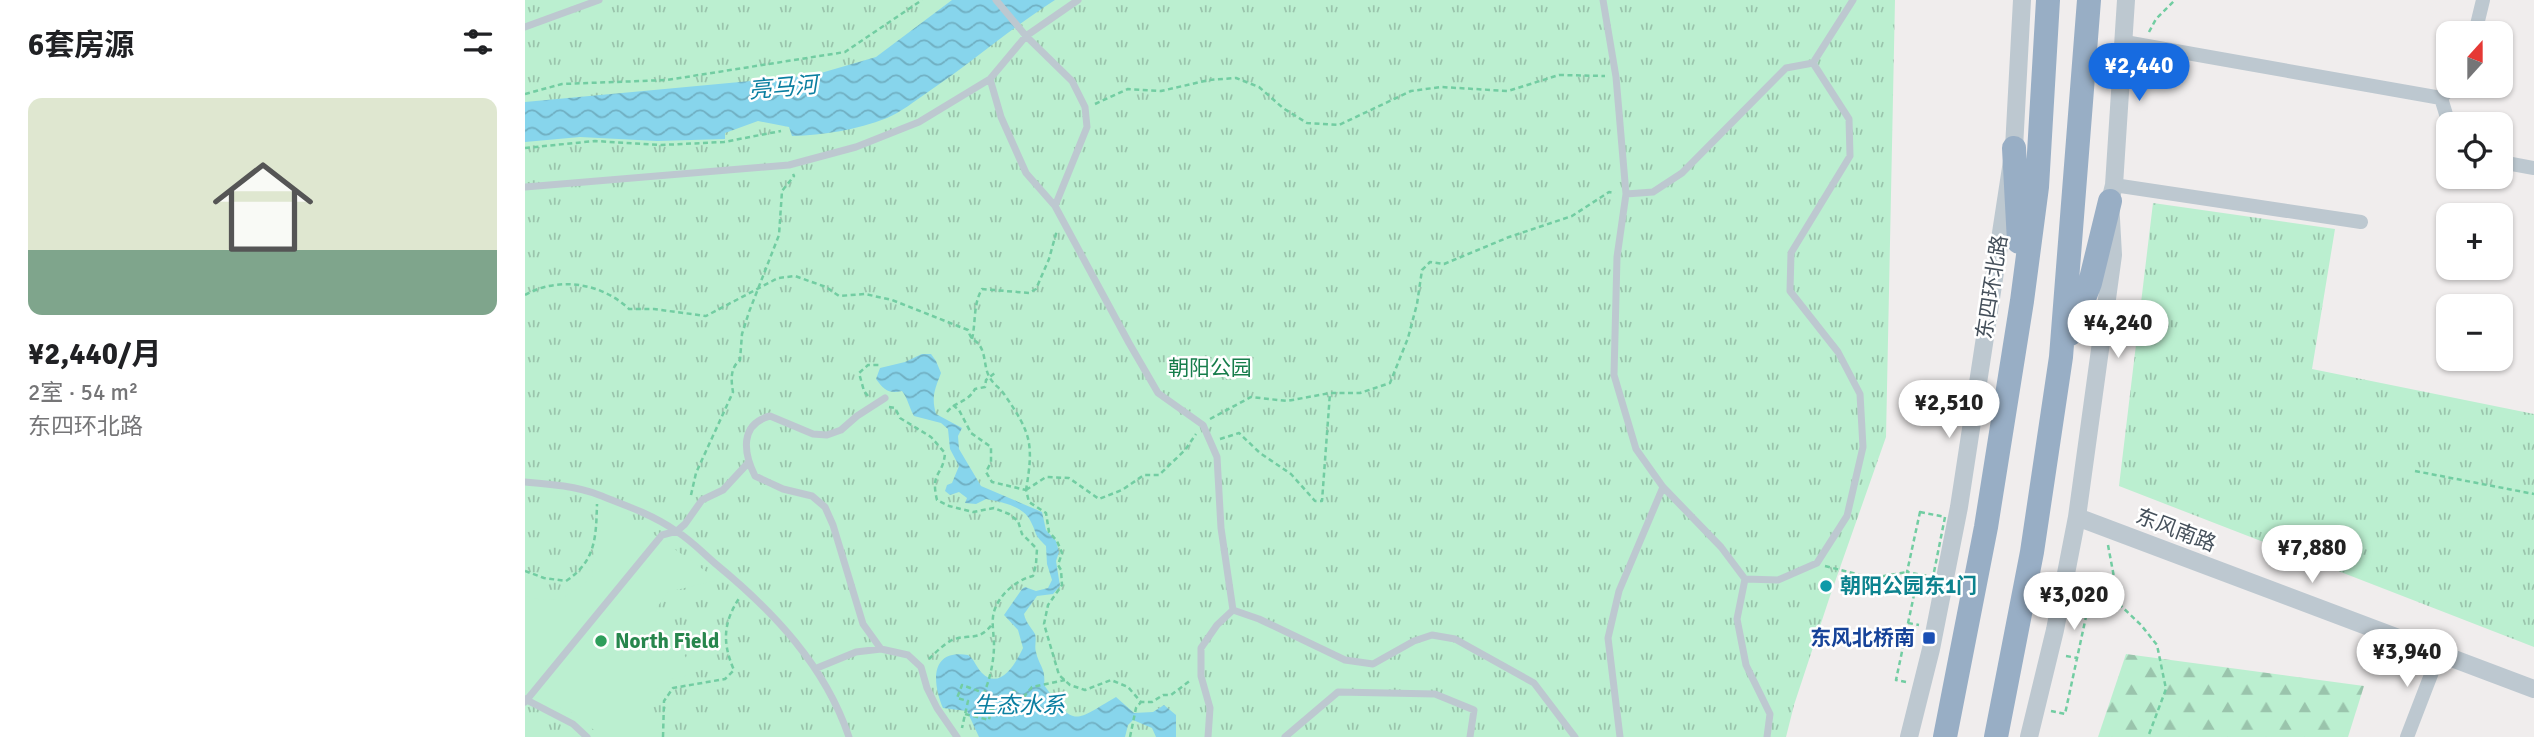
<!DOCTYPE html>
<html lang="zh">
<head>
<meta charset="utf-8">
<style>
	body { margin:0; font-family:Signika,"Noto Sans SC",sans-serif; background:#f6f6f6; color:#202124; height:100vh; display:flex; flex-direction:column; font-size:26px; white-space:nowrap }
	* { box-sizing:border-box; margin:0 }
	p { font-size:23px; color:#757577 }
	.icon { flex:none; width:38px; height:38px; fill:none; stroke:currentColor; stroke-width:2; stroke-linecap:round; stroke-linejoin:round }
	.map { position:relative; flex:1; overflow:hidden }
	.drawer { display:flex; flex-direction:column; background:#fff; width:525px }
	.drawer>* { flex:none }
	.needle { width:46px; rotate:21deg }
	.tools { position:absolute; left:1911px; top:21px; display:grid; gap:14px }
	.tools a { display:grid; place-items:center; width:77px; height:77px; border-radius:14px; background:#fff; box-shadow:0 2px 5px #0004; font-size:35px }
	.price { position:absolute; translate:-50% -60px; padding:0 16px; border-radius:24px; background:#fff; color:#222; font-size:23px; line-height:46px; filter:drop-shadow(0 2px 4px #0008) }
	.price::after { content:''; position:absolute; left:50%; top:42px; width:21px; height:16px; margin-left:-10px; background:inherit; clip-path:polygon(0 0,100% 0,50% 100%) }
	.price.selected { background:#176be0; color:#fff }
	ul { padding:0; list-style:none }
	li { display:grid; align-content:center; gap:14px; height:371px; padding:0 28px }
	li+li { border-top:2px solid #e0e0e0 }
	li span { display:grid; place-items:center; height:217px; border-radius:14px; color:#555 }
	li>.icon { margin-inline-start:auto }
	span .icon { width:126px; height:126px; fill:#fffc; stroke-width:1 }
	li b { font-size:30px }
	h2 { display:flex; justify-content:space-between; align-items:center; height:84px; padding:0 28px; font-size:30px }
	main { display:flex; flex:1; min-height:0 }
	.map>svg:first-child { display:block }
</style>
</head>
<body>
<main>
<section class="drawer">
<h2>6套房源<svg class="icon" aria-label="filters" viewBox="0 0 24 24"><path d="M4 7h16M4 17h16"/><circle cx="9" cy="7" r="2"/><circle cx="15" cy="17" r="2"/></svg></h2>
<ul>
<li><span style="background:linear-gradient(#dfe7d0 70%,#7fa58c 0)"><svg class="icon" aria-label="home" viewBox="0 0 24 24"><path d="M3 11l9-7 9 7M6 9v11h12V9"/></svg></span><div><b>¥2,440/月</b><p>2室 · 54 m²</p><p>东四环北路</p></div></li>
</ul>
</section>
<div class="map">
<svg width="2009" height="737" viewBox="0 0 2009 737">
	<defs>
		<pattern id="grass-tufts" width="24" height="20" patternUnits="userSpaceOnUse" patternTransform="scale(1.75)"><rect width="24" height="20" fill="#bbefd0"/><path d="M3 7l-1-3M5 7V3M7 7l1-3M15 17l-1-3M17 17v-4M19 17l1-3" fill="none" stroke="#9ac4ac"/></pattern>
		<pattern id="forest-firs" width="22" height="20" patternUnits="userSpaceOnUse" patternTransform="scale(1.75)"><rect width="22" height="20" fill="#bbefd0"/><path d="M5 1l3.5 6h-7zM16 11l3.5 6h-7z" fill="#9ac4ac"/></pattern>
		<pattern id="water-waves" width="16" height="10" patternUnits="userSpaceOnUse" patternTransform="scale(1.75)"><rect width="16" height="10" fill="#87d5ec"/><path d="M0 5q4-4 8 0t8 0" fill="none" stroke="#70afc2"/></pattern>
	</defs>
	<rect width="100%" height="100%" fill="#f0eded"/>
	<!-- grass -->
	<path fill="url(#grass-tufts)" d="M 0,0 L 1370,0 L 1361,437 L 1305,596 L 1269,705 L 1261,737 L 0,737 Z
		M 1628,203 L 1810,229 L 1787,369 L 2009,414 L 2009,647 L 1594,486 Z"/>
	<!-- forest -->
	<path fill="url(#forest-firs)" d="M 1601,654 L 1839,686 L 1823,737 L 1573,737 Z"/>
	<!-- pitch -->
	<path fill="#bbefd0" d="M 72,494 L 193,580 L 143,592 L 131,609 L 171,674 L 144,679 L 127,693 L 127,737 L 78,737 L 47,713 L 0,693 L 0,596 C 33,605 42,598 67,577 Z"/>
	<!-- water -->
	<path fill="url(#water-waves)" d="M 427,0 L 530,0 C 486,28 446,63 403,92 C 390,101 376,112 362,118 C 331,130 299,135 267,136 L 264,127 L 233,121 L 200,133 L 200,139 L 132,141 L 55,137 L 0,142 L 0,102 L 289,75 L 351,57 Z
		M 397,354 L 406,354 L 411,361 L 416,373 C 410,389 406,397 411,414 L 437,428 L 433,436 L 434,449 L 456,486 L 517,512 L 521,530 L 531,541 L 534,552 L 531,561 L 535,586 L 528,594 L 512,596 L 499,614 C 501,623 506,627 510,634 C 512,640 509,646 511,652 C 514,666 521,668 519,685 C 550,728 548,722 591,697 L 609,713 L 628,712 L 639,705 L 651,715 L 651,737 L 631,737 L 627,728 L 608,720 L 603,725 L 600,737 L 454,737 L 442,711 L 418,708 C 407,682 405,649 443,655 C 450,660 451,667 457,673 C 475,691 491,663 498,648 L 493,630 L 479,615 L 497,589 L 500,587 L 511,591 L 523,588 L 527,580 L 522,564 L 521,546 C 508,533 513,536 506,522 C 499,506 477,502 461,499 L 451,504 L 440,503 L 442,498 L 434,492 L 425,495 L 420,491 L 422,485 L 427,483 L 434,466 L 425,449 L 423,429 L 416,423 L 389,416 C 384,407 383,399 377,391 C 364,394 359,390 351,379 L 355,368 L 380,362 Z"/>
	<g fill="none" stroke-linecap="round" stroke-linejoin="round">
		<!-- path -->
		<path stroke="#72cda2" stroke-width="2.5" stroke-dasharray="5 3.5" stroke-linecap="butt" d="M 1624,32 L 1631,19 L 1650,0
			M 0,94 L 37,84 L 142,80 L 320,52 L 397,0
			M 570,104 L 603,89 L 636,91 L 684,80 L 711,78 L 734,87 L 758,108 L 782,123 L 814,125 L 886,91 L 916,87 L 983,91 L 1034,75 L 1080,76
			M 0,148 L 70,141 L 136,145 L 199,142 L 256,131
			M 0,295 C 33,276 77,283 104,309 L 129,309 L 181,316 L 253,278 L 270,276 L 301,287 L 314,296 L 340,294 L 367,300 L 443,330 C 447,343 450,338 455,346 C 461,355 459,369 465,378 C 468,384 475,388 479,394 C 506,433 509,443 501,490
			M 447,339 C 451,322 448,304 457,289 L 504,293 L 511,289 L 524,259 L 532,230
			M 343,396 L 339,391 L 334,373 L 343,365 L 355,365
			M 428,405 L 434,410 L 446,433 L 466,447 L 466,462 L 461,472 L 467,482 L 501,490 L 504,502 L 521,513 L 524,532 L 532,541 L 537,553 L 533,565 L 536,570 L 537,585 L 523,605 L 519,624 L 534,675 L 545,685 L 560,690 L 586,680 L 603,687 L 616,702 L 627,702 L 638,695 L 646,695 L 666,680
			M 364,407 L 370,408 L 375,418 L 406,437 L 420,453 C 418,477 405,471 412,500 L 424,506 L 448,512 L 469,508 L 484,514 L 493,521 L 497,534 L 512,549 L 511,564 L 508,576 C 490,580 470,598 468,617 C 467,626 469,636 469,645 C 469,661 465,679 459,693 L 437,685 L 432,698 L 443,701 L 437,728
			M 422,412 C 432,400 441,404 450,389 L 460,387 L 461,380 L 471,372
			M 685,419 L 726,397 L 762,401 L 805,393 L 835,393 L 865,383 L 883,338 L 892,304 L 897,270 L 905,262 L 919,264 L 984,237 L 1047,216 L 1084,192 L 1090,193
			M 695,439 L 714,433 L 735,453 L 766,474 L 790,501 L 797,501 L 805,393
			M 1890,471 L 2009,494
			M 501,490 L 521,477 L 544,478 L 574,499 L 597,490 L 619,475 L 634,475 L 660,450 L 671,434
			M 166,495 L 171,473 L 208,392 C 206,380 205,368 215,360 L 217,334 L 224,312 L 254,235 L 257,191 L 269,176 L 268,174
			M 1395,512 L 1420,517 L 1408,577 L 1382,572 Z
			M 1583,545 L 1594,604 L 1616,625 L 1632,645 L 1641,689 L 1623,737
			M 1300,566 L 1347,578 L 1382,572
			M 0,571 L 19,578 L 41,581 C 71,561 71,537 72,504
			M 1383,623 L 1394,625
			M 1541,656 L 1552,658
			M 404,659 C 410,653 419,644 427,640 C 444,633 454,643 468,623
			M 1381,682 L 1371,680 L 1393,576
			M 1526,711 L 1540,714 L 1562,612 L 1548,609
			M 440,714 L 464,720 L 466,709 L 477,712 L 489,691 L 497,699 L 507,687 L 540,680
			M 138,737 L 139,701 L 148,688 L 200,679 L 209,670 C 197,643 198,622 215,597
			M 605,737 L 611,708 L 616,702"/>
		<!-- service -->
		<path stroke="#bdc8d0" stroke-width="7" d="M 471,0 L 501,36 L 547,81 L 560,107 L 562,127 L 530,206 L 604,343 L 633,393 L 678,425 L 692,457 L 696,528 L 708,610 L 734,619 L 820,660 L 848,664 L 889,641 L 907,635 L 930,639 L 1009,683 L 1050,737
			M 1078,0 L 1091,77 L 1101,194 L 1092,257 L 1089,375 L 1111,449 L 1138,487 L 1196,547 L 1220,579 L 1212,619 L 1221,665 L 1245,714 L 1242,737
			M 0,27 L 74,0
			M 465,79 L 476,117 L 501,173 L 530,206
			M 0,187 L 264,165 L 331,147 L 394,122 L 465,79 L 501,36 L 553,0
			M 1101,194 L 1128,192 L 1157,173 L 1261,68 L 1288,63
			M 0,482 C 24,484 51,486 74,495 C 100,505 128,515 151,531 C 166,540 179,554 192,565 C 249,612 300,666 324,737
			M 1220,579 L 1253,580 L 1292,563 L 1322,516 L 1338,447 L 1335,394 L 1313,352 L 1265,291 L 1266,253 L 1325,156 L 1324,119 L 1288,63 L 1328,0
			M 356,649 L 338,624 L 308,525 L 300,507 L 287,496 L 258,489 L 230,476 C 218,452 215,424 245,416 L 288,434 L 302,435 L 316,430 L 332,416 L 360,398
			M 292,668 L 331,652 L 356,649 L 383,655 L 396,667 L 402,688 L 412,708 L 432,737
			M 0,699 L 48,724 L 62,737
			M 0,702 L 137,535 L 152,531 L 160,524 L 177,500 L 198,490 L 223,463
			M 683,737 L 685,708 L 676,676 L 676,648 L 692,625 L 708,610
			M 760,737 L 813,692 L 910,694 L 949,710 L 945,737
			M 1095,737 L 1083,638 L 1094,591 L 1138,487"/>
		<!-- minor -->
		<path stroke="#bdc8d0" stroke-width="14" d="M 1950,33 L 1958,0
			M 1600,42 L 1916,98
			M 1916,98 L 1924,124
			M 1916,98 L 1927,86
			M 1976,162 L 2009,168
			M 1589,185 L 1836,222
			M 1882,737 L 1914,654"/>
		<!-- tertiary -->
		<path stroke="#bdc8d0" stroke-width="18" d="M 1552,517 L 2009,689
			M 1384,737 L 1406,649 L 1434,507 L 1489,148 L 1497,0
			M 1504,737 L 1530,630 L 1552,517 L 1588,255 L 1585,201 L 1589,185 L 1601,0"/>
		<!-- trunk -->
		<path stroke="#98aec5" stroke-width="24" d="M 1489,148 L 1494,242
			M 1545,334 L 1565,283 L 1585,201
			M 1420,737 L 1461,527 L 1497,301 L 1512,187 L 1523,0
			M 1471,737 L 1507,552 L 1536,357 L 1564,0"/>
	</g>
	<!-- markers -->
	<circle fill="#0f9aa8" stroke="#fff" stroke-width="2.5" cx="1301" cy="586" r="7"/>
	<rect fill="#1a4fb4" stroke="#fff" stroke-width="2.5" x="1397" y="631" width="14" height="14" rx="3.5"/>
	<circle fill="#2e9e5b" stroke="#fff" stroke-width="2.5" cx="76" cy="641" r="7"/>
	<g text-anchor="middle" stroke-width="5" stroke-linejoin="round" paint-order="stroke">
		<!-- street labels -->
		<g font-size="21" fill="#45505b" stroke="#fff">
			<text transform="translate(1467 287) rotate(-81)" y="7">东四环北路</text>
			<text transform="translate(1651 530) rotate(21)" y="7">东风南路</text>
		</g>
		<!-- park labels -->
		<g font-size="21" fill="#167d4b" stroke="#fff">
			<text x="685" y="375">朝阳公园</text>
		</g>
		<!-- culture labels -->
		<g font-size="21" font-weight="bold" fill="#0d838f" stroke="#fff" text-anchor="start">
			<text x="1315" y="593">朝阳公园东1门</text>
		</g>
		<!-- transit labels -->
		<g font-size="21" font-weight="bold" fill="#164399" stroke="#fff" text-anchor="end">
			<text x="1390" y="645">东风北桥南</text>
		</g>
		<!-- leisure labels -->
		<g font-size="21" font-weight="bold" fill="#27864d" stroke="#fff" text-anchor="start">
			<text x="90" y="648">North Field</text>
		</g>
		<!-- water labels -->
		<g font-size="23" font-style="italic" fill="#0b7fa1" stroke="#fff">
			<text transform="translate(258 87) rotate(-5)" y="8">亮马河</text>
			<text x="494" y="713">生态水系</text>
		</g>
	</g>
</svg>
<div class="tools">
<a><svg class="needle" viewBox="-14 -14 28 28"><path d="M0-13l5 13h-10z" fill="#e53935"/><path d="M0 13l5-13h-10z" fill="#757577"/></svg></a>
<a><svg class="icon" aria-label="locate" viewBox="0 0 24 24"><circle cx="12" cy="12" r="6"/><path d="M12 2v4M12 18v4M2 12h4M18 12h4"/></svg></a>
<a>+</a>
<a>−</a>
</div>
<b class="price selected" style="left:1614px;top:103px">¥2,440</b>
<b class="price" style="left:1593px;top:360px">¥4,240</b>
<b class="price" style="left:1424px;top:440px">¥2,510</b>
<b class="price" style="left:1787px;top:585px">¥7,880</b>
<b class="price" style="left:1549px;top:632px">¥3,020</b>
<b class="price" style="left:1882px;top:689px">¥3,940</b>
</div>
</main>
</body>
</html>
